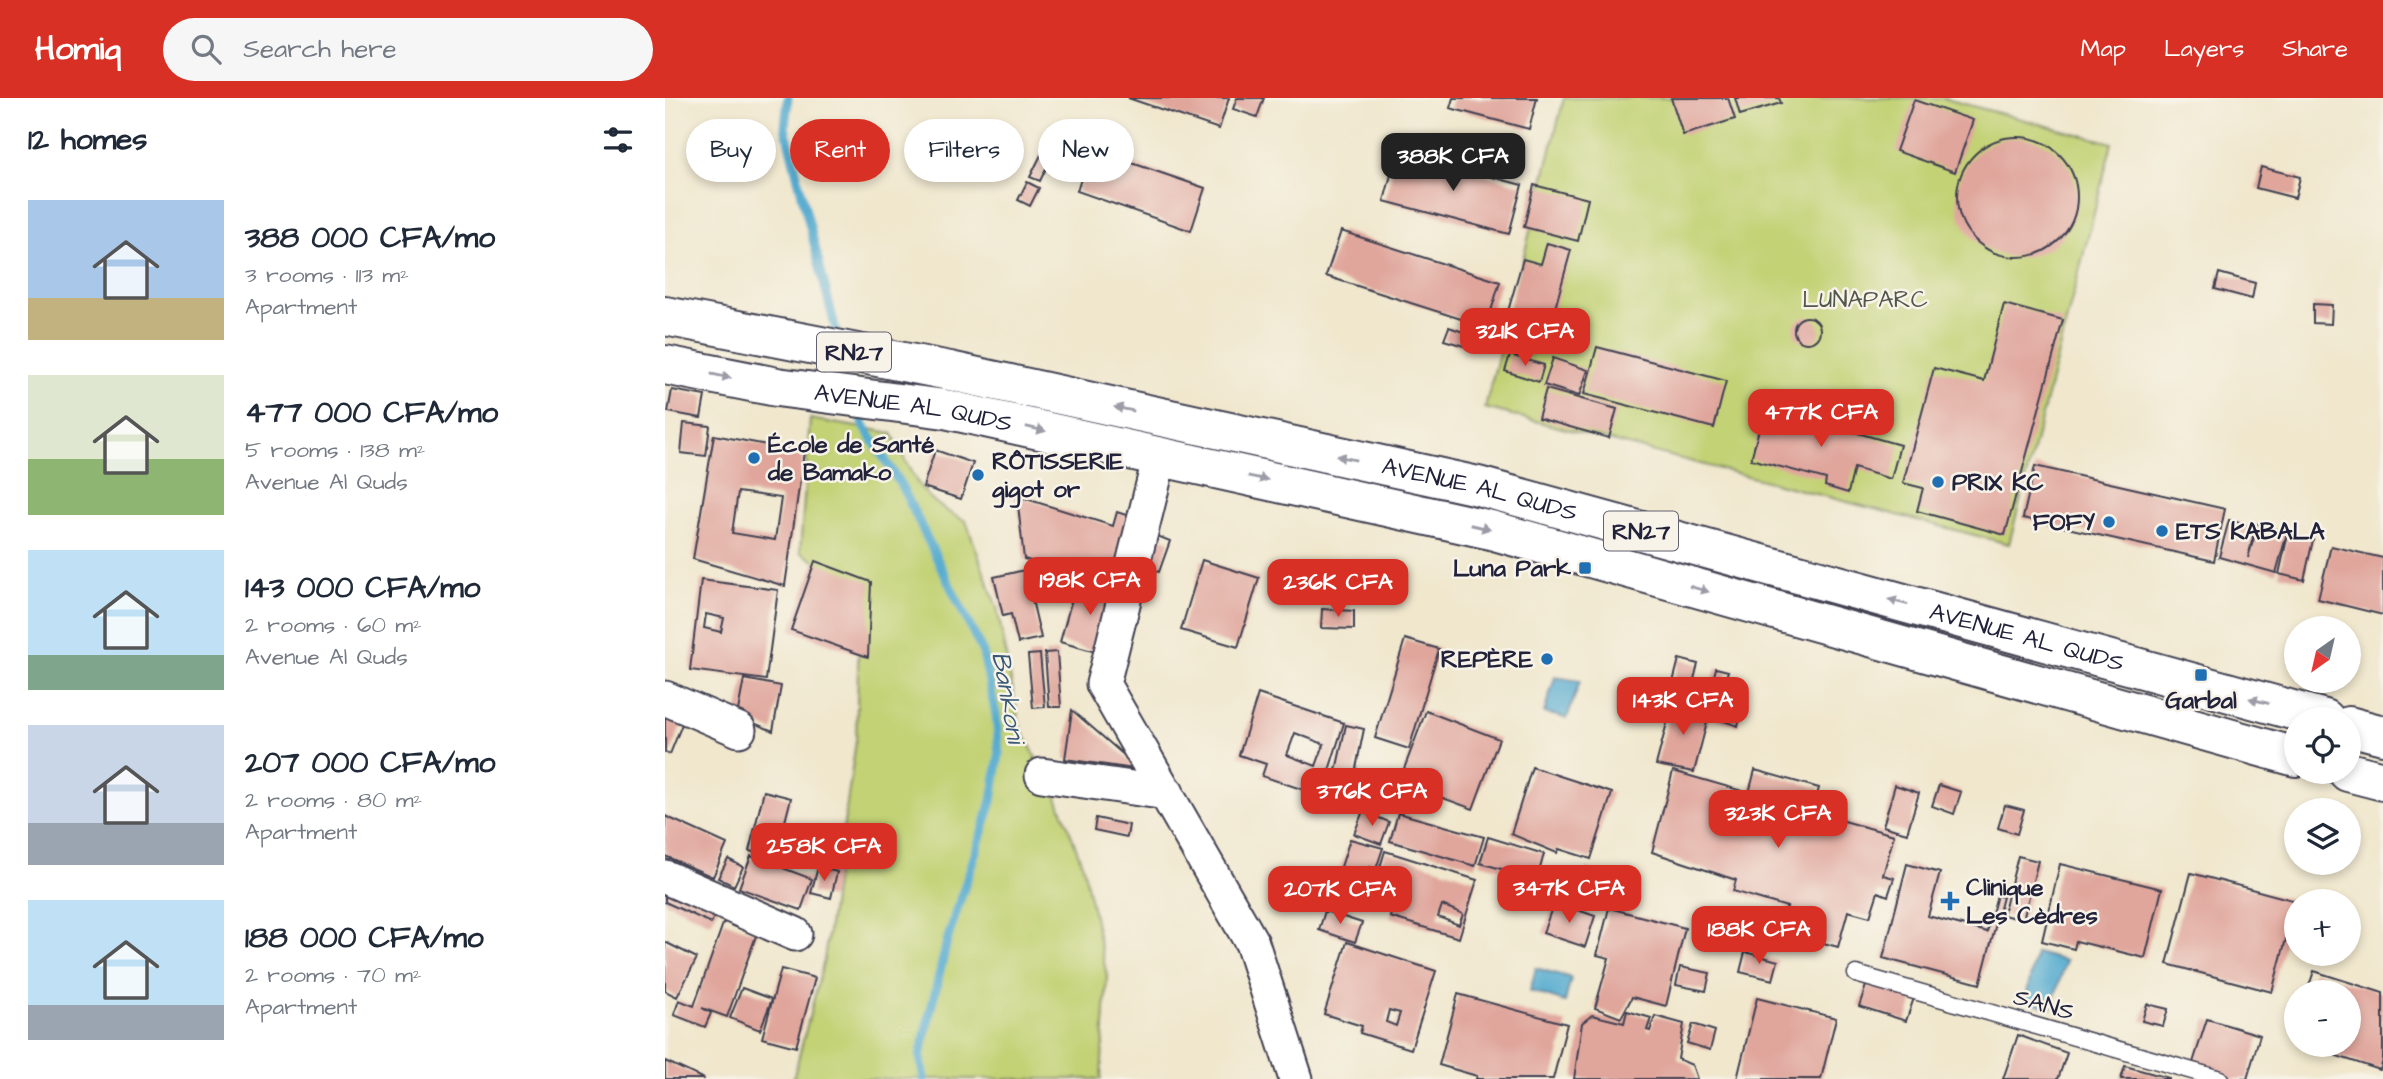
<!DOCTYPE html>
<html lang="en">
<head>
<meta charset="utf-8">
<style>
	body { margin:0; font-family:"Architects Daughter",sans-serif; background:#f6f6f7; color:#1f2937; height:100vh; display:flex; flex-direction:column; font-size:26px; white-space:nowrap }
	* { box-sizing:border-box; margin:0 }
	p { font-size:23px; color:#747a83 }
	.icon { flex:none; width:38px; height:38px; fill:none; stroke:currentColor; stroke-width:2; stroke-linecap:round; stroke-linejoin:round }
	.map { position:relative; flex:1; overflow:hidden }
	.drawer { display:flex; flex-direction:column; background:#fff; width:665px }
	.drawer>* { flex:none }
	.top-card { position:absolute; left:21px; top:21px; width:665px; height:63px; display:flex; gap:14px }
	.needle { width:46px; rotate:214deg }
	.tools { position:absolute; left:1619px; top:518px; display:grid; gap:14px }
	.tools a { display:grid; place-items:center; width:77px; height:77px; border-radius:50%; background:#fff; box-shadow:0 4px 10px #0003; font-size:35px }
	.price { position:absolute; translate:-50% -60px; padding:0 16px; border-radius:14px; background:#d93025; color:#fff; font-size:23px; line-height:46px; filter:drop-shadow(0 2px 4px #0008) }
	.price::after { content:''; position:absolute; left:50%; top:42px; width:21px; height:16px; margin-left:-10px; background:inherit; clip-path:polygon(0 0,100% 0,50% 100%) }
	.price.active { background:#222; color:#fff }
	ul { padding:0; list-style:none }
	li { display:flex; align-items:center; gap:21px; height:175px; padding:0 28px }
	li span { display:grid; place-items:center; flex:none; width:196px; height:140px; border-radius:0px; color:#555 }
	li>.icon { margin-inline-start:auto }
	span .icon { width:84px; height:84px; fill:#fffc; stroke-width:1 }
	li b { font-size:30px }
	h2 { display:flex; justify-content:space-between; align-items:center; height:84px; padding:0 28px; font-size:30px }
	.chip { padding:0 24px; border-radius:32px; background:#fff; box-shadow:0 4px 10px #0003; font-size:24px; line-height:63px }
	.chip.active { background:#d93025; color:#fff }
	header { display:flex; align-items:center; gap:42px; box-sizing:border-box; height:98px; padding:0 35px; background:#d93025; color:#fff }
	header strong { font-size:33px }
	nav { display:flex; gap:38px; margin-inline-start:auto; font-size:24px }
	.search { width:490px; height:63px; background:#f6f6f7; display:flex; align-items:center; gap:18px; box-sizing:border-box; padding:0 24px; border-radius:38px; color:#747a83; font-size:26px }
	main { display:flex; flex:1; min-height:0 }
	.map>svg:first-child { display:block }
</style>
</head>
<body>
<header>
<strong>Homiq</strong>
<div class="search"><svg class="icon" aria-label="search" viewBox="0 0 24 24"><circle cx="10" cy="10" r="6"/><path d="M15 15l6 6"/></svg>Search here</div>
<nav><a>Map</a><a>Layers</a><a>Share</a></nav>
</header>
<main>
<section class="drawer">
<h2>12 homes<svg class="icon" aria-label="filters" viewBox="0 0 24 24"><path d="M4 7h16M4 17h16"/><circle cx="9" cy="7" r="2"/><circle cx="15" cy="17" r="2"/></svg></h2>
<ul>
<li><span style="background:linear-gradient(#a9c7e8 70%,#c2b280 0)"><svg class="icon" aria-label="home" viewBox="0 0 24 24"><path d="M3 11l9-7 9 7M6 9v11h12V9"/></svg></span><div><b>388 000 CFA/mo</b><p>3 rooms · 113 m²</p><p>Apartment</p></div></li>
<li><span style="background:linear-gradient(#dfe7d0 60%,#8fb573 0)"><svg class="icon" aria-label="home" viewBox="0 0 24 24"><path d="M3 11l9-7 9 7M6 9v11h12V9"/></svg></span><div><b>477 000 CFA/mo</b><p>5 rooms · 138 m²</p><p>Avenue Al Quds</p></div></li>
<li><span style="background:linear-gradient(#bfe0f5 75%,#7fa58c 0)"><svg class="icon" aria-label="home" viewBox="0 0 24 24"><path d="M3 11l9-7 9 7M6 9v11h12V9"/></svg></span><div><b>143 000 CFA/mo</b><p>2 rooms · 60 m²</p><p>Avenue Al Quds</p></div></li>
<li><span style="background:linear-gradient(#c9d6e8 70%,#9aa5b1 0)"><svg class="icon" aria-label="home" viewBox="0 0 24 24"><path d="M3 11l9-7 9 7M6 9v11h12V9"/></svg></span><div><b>207 000 CFA/mo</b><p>2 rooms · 80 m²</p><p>Apartment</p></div></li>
<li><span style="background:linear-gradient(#bfe0f5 75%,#9aa5b1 0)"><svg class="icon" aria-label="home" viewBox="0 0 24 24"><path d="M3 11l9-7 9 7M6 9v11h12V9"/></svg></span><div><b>188 000 CFA/mo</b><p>2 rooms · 70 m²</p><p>Apartment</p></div></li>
</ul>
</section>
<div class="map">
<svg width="1718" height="981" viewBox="0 0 1718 981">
	<rect width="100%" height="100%" fill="#f7f3e8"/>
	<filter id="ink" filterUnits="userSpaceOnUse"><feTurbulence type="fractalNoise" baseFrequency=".0143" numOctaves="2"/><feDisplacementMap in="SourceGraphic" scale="14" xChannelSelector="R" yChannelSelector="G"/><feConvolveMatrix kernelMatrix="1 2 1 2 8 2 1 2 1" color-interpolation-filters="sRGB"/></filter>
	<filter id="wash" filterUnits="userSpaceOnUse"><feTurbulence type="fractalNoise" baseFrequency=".00686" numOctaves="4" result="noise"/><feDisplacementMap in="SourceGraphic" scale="28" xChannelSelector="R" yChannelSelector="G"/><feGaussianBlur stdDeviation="1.57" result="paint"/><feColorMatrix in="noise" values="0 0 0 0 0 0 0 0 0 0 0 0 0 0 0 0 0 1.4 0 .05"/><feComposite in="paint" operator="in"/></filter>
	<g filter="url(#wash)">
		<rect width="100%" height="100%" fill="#f0e7cd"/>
		<!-- green -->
		<path fill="#c2d274" stroke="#727a58" stroke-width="2" d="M 899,0 L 1277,0 L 1447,45 L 1344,446 L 820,310 Z
			M 145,321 L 227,335 C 247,377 256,404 301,423 L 332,510 L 355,629 L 392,699 L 418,768 L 442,878 L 436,981 L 128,981 L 159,862 L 191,643 L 195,496 L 183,483 L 135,454 Z"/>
		<!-- water -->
		<path fill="#53aacf" stroke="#3a6685" stroke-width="2" d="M 890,579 L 915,583 L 902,620 L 879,615 Z
			M 1371,855 L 1401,863 L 1386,910 L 1360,902 Z
			M 871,870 L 906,880 L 900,904 L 865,893 Z"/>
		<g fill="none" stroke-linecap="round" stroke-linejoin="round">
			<!-- stream -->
			<path stroke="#53aacf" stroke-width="9" d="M 123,0 L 120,29 L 173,241
				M 193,308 L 199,328 L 237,389 L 318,555 L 331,617 L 334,657 L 327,703 L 282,843 L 255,958 L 259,981"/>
		</g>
		<g id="blocks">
			<!-- building -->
			<path fill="#e0a69c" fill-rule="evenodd" d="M 463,0 L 564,0 L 554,31 Z
				M 572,0 L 599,0 L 592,19 L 568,11 Z
				M 788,0 L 872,0 L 864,31 L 785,10 Z
				M 1006,0 L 1063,0 L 1070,21 L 1018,37 Z
				M 1070,0 L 1114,0 L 1116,5 L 1075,17 Z
				M 1249,2 L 1308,22 L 1290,74 L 1231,53 Z
				M1292 99a60 60 0 1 1 120 0a60 60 0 1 1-120 0Z
				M 426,51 L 540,90 L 526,133 L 412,93 Z
				M 732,54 L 857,87 L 844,136 L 719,103 Z
				M 376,57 L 385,62 L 375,83 L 365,79 Z
				M 1596,69 L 1635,79 L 1630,100 L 1591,90 Z
				M 362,84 L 374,90 L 365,108 L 353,102 Z
				M 869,87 L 923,101 L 913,143 L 859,129 Z
				M 676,133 L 835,184 L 821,229 L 661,178 Z
				M 882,145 L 906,152 L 878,254 L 852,246 L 854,239 L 837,234 L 858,161 L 876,166 Z
				M 1554,175 L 1590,185 L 1587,201 L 1550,191 Z
				M 1339,206 L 1398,222 L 1340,437 L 1252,413 L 1258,390 L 1238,385 L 1269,270 L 1319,283 Z
				M 1648,206 L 1667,207 L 1666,226 L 1648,225 Z
				M1129 232a13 13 0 1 1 26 0a13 13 0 1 1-26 0Z
				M 784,229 L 813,239 L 809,251 L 779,242 Z
				M 932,249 L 1061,283 L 1049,330 L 919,296 Z
				M 845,257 L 879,267 L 874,284 L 840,273 Z
				M 888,260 L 923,272 L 914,298 L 879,287 Z
				M 881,291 L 952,311 L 944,340 L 873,320 Z
				M 7,292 L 40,298 L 36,320 L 3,314 Z
				M 1100,309 L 1235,347 L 1226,381 L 1189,370 L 1183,395 L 1160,388 L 1161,381 L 1086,361 Z
				M 19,325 L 45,328 L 41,358 L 16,355 Z
				M 49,337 L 139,354 L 120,488 L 28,461 ZM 73,394 L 116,400 L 110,442 L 67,435 Z
				M 270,352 L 308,365 L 296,401 L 258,389 Z
				M 1370,368 L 1560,411 L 1549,463 L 1358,420 Z
				M 352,398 L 448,428 L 452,414 L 476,422 L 455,490 L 359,461 Z
				M 1564,422 L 1590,430 L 1583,460 L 1593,426 L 1622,435 L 1611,475 L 1554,459 Z
				M 1623,436 L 1648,442 L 1639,482 L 1614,476 Z
				M 490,437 L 505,443 L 494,474 L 479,469 Z
				M 1666,448 L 1718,460 L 1718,517 L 1653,501 Z
				M 537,462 L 594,480 L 573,549 L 516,532 Z
				M 150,463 L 206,484 L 203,559 L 126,532 Z
				M 360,472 L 376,540 L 353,545 L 346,516 L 338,518 L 329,479 Z
				M 36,482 L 113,492 L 101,582 L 25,572 ZM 41,516 L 59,520 L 56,534 L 39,530 Z
				M 412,483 L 454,494 L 438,556 L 395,544 Z
				M 657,511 L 689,513 L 689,531 L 656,530 Z
				M 740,541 L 774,551 L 744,651 L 710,640 Z
				M 392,554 L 396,609 L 384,609 L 380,555 Z
				M 375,556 L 380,609 L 368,610 L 363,557 Z
				M 1014,561 L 1033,566 L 1026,593 L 1007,588 Z
				M 1051,570 L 1063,573 L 1058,589 L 1047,586 Z
				M 79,581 L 116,588 L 108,633 L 72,618 Z
				M 593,596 L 679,625 L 660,685 L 643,680 L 639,692 L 597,678 L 601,666 L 574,657 ZM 630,635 L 659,646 L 651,668 L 622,657 Z
				M 1053,601 L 1078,609 L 1073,628 L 1047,619 Z
				M 1008,602 L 1045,613 L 1029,674 L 991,667 Z
				M 407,612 L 476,672 L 400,661 Z
				M 0,613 L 19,621 L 5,656 L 0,654 Z
				M 761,613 L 834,641 L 808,711 L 734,684 Z
				M 681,627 L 699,631 L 688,685 L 669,682 Z
				M 867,669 L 947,695 L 926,761 L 894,751 L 892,755 L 846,736 Z
				M 1090,672 L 1154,690 L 1147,714 L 1229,737 L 1218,777 L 1229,780 L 1223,798 L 1213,794 L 1205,819 L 1183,813 L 1173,849 L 1115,833 L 1122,809 L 1068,793 L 1071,782 L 987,754 L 1008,673 L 1084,695 Z
				M 1230,687 L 1254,695 L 1242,735 L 1218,728 Z
				M 1274,687 L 1296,694 L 1289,716 L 1267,708 Z
				M 99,693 L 126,700 L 111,759 L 84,753 Z
				M 1340,707 L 1359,712 L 1352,736 L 1333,730 Z
				M 698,713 L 724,724 L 716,746 L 689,736 Z
				M 733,715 L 819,739 L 810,768 L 725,743 Z
				M 0,718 L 62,746 L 48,779 L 0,758 Z
				M 431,720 L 464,727 L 462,739 L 429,732 Z
				M 158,737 L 175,741 L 170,762 L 153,759 Z
				M 823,739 L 879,756 L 872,781 L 815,765 Z
				M 685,741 L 718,750 L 711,771 L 705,769 L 702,780 L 675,772 Z
				M 720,753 L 812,782 L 794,840 L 725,819 L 732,796 L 709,789 ZM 777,807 L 798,816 L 794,827 L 773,819 Z
				M 86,758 L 147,781 L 136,812 L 74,790 Z
				M 1353,758 L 1373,763 L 1358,822 L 1338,817 Z
				M 63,761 L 78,769 L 69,788 L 53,780 Z
				M 1242,766 L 1275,775 L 1263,818 L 1322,834 L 1332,797 L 1338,799 L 1315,886 L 1218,860 Z
				M 1395,766 L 1497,791 L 1480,860 L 1411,843 L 1409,851 L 1377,843 Z
				M 153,769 L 172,774 L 166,800 L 146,795 Z
				M 922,770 L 947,778 L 939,804 L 914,797 Z
				M 673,775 L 702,783 L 699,795 L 669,787 Z
				M 1526,775 L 1631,803 L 1607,894 L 1502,866 Z
				M 0,784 L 54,809 L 46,825 L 0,804 Z
				M 889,804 L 930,818 L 920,849 L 878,835 Z
				M 944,810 L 1020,830 L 1001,908 L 967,899 L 956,920 L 930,910 L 944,860 L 932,857 Z
				M 660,813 L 697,825 L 690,844 L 654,832 Z
				M 59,823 L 92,835 L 62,919 L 37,910 L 46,915 L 40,929 L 9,917 L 14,902 L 29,908 Z
				M 0,844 L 32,860 L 12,899 L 0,893 Z
				M 682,844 L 771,873 L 746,951 L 695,935 L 697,928 L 659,916 ZM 724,912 L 735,915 L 731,928 L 721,924 Z
				M 1080,854 L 1113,863 L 1108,882 L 1075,874 Z
				M 1015,869 L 1045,875 L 1041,893 L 1011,887 Z
				M 116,871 L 150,880 L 131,949 L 97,940 Z
				M 1649,873 L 1718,895 L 1718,962 L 1715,972 L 1638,947 L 1684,947 L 1684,894 L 1642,894 Z
				M 1203,882 L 1250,897 L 1241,923 L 1194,908 Z
				M 77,890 L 107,901 L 95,932 L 65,920 Z
				M 793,896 L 902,926 L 888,981 L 811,981 L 812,978 L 774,967 Z
				M 1092,900 L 1171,920 L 1156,981 L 1072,981 Z
				M 1482,906 L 1503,911 L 1498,928 L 1477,923 Z
				M 962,913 L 986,920 L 982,932 L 985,933 L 990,918 L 1019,926 L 1013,961 L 1027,967 L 1032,981 L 909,981 L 917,925 L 927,917 L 959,925 Z
				M 1542,921 L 1595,937 L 1582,981 L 1549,981 L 1525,974 Z
				M 1028,926 L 1050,933 L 1045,952 L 1022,945 Z
				M 1353,937 L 1402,955 L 1393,981 L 1338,981 Z
				M 0,963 L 39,981 L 0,981 Z
				M 1460,968 L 1504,980 L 1504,981 L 1456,981 Z"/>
		</g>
	</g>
	<g filter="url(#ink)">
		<use href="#blocks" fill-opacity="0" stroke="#414051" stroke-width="2"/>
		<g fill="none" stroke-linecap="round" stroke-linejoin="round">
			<!-- service casing -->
			<g stroke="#414051" stroke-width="19">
				<path id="service" d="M 1191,876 L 1555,981"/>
			</g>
			<!-- minor casing -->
			<g stroke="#414051" stroke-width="37">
				<path id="minor" d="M 495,358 L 438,586 L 587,845 L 631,981
					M 0,600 L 74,632
					M 377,677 L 502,695
					M 0,779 L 130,836"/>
			</g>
			<!-- primary casing -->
			<g stroke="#414051" stroke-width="42">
				<g id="primary">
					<path id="s1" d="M 0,218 L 285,273 L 813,388 L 1660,621"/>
					<path id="s2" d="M 0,267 L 112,289 L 280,311 L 826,432 L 1631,659"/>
					<path d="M 1684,628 L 1718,637"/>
					<path d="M 1683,674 L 1718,683"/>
				</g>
			</g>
			<!-- service -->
			<use href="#service" stroke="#fff" stroke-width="16"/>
			<!-- minor -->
			<use href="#minor" stroke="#fff" stroke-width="33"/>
			<!-- primary -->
			<use href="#primary" stroke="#fff" stroke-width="38"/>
		</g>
		<!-- one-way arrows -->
		<defs><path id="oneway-solid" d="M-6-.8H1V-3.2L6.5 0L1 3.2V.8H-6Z" transform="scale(1.75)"/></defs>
		<g fill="#9c9ca7">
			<use href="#oneway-solid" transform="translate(56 278) rotate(11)"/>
			<use href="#oneway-solid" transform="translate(459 311) rotate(-168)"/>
			<use href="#oneway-solid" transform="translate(371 331) rotate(13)"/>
			<use href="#oneway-solid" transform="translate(681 360) rotate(-168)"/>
			<use href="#oneway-solid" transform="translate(593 380) rotate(12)"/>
			<use href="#oneway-solid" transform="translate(815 429) rotate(13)"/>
			<use href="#oneway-solid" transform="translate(1034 491) rotate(16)"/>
			<use href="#oneway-solid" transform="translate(1233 504) rotate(-165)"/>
			<use href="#oneway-solid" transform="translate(1594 603) rotate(-165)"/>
		</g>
	</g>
	<!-- markers -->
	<g fill="#1f6fb2" stroke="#f7f3e8" stroke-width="2.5">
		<circle cx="89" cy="360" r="7"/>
		<circle cx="313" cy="377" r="7"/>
		<circle cx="1273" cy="384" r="7"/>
		<circle cx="1444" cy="424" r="7"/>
		<circle cx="1497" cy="433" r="7"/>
		<rect x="913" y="463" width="14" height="14" rx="3.5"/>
		<circle cx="882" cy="561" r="7"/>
		<rect x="1529" y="570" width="14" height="14" rx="3.5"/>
		<path d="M1281.5 792.5h7v7h7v7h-7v7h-7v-7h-7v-7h7z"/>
	</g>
	<g text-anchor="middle" stroke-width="5" stroke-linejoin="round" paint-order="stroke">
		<!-- shield labels -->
		<g fill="#f7f3e8" stroke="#62616f" stroke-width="2">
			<rect x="152" y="234.5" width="74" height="39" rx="5"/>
			<rect x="939" y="413.5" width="74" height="39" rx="5"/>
		</g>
		<g font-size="23" font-weight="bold" fill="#22223b">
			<text x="189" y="262">RN27</text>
			<text x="976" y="441">RN27</text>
		</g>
		<!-- park labels -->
		<g font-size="24" fill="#52574c" stroke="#f7f3e8">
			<text x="1200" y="209">LUNAPARC</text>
		</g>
		<!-- street labels -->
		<g font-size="24" fill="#22223b" stroke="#f7f3e8">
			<text dy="8" stroke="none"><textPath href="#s2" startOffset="252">AVENUE AL QUDS</textPath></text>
			<text dy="8" stroke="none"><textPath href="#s1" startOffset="833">AVENUE AL QUDS</textPath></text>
			<text dy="8" stroke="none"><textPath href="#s1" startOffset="1400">AVENUE AL QUDS</textPath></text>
			<text transform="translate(1379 906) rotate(16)" y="8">SANS</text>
		</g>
		<!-- poi labels -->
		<g font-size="24" font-weight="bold" fill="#22223b" stroke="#f7f3e8" text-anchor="start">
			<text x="103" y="354">École de Santé<tspan x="103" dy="28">de Bamako</tspan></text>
			<text x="327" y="371">RÔTISSERIE<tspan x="327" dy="28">gigot or</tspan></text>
			<text x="1287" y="392">PRIX KC</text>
			<text x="1430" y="432" text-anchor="end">FOFY</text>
			<text x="1511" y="441">ETS KABALA</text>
			<text x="906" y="478" text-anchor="end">Luna Park</text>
			<text x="868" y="569" text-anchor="end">REPÈRE</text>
			<text x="1536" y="610" text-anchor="middle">Garbal</text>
			<text x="1301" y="797">Clinique<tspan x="1301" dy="28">Les Cèdres</tspan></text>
		</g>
		<!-- water labels -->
		<g font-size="26" font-style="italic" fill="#365876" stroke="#f7f3e8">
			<text transform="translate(344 599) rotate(80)" y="9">Bankoni</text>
		</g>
	</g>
</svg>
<div class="tools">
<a><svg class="needle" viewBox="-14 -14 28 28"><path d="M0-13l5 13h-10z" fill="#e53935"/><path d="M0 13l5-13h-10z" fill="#747a83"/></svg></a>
<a><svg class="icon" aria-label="locate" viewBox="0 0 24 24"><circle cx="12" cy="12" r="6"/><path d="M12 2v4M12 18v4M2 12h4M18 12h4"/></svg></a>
<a><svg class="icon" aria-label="layers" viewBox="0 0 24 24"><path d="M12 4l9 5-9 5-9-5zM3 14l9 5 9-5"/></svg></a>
<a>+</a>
<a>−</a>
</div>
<b class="price active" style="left:788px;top:95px">388K CFA</b>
<b class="price" style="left:860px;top:270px">321K CFA</b>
<b class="price" style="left:1156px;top:351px">477K CFA</b>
<b class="price" style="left:425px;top:519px">198K CFA</b>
<b class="price" style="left:673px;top:521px">236K CFA</b>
<b class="price" style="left:1018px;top:639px">143K CFA</b>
<b class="price" style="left:707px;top:730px">376K CFA</b>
<b class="price" style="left:1113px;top:752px">323K CFA</b>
<b class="price" style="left:159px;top:785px">258K CFA</b>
<b class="price" style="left:904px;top:827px">347K CFA</b>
<b class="price" style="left:675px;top:828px">207K CFA</b>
<b class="price" style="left:1094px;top:868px">188K CFA</b>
<div class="top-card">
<a class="chip">Buy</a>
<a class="chip active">Rent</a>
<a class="chip">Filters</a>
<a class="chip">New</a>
</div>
</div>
</main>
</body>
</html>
